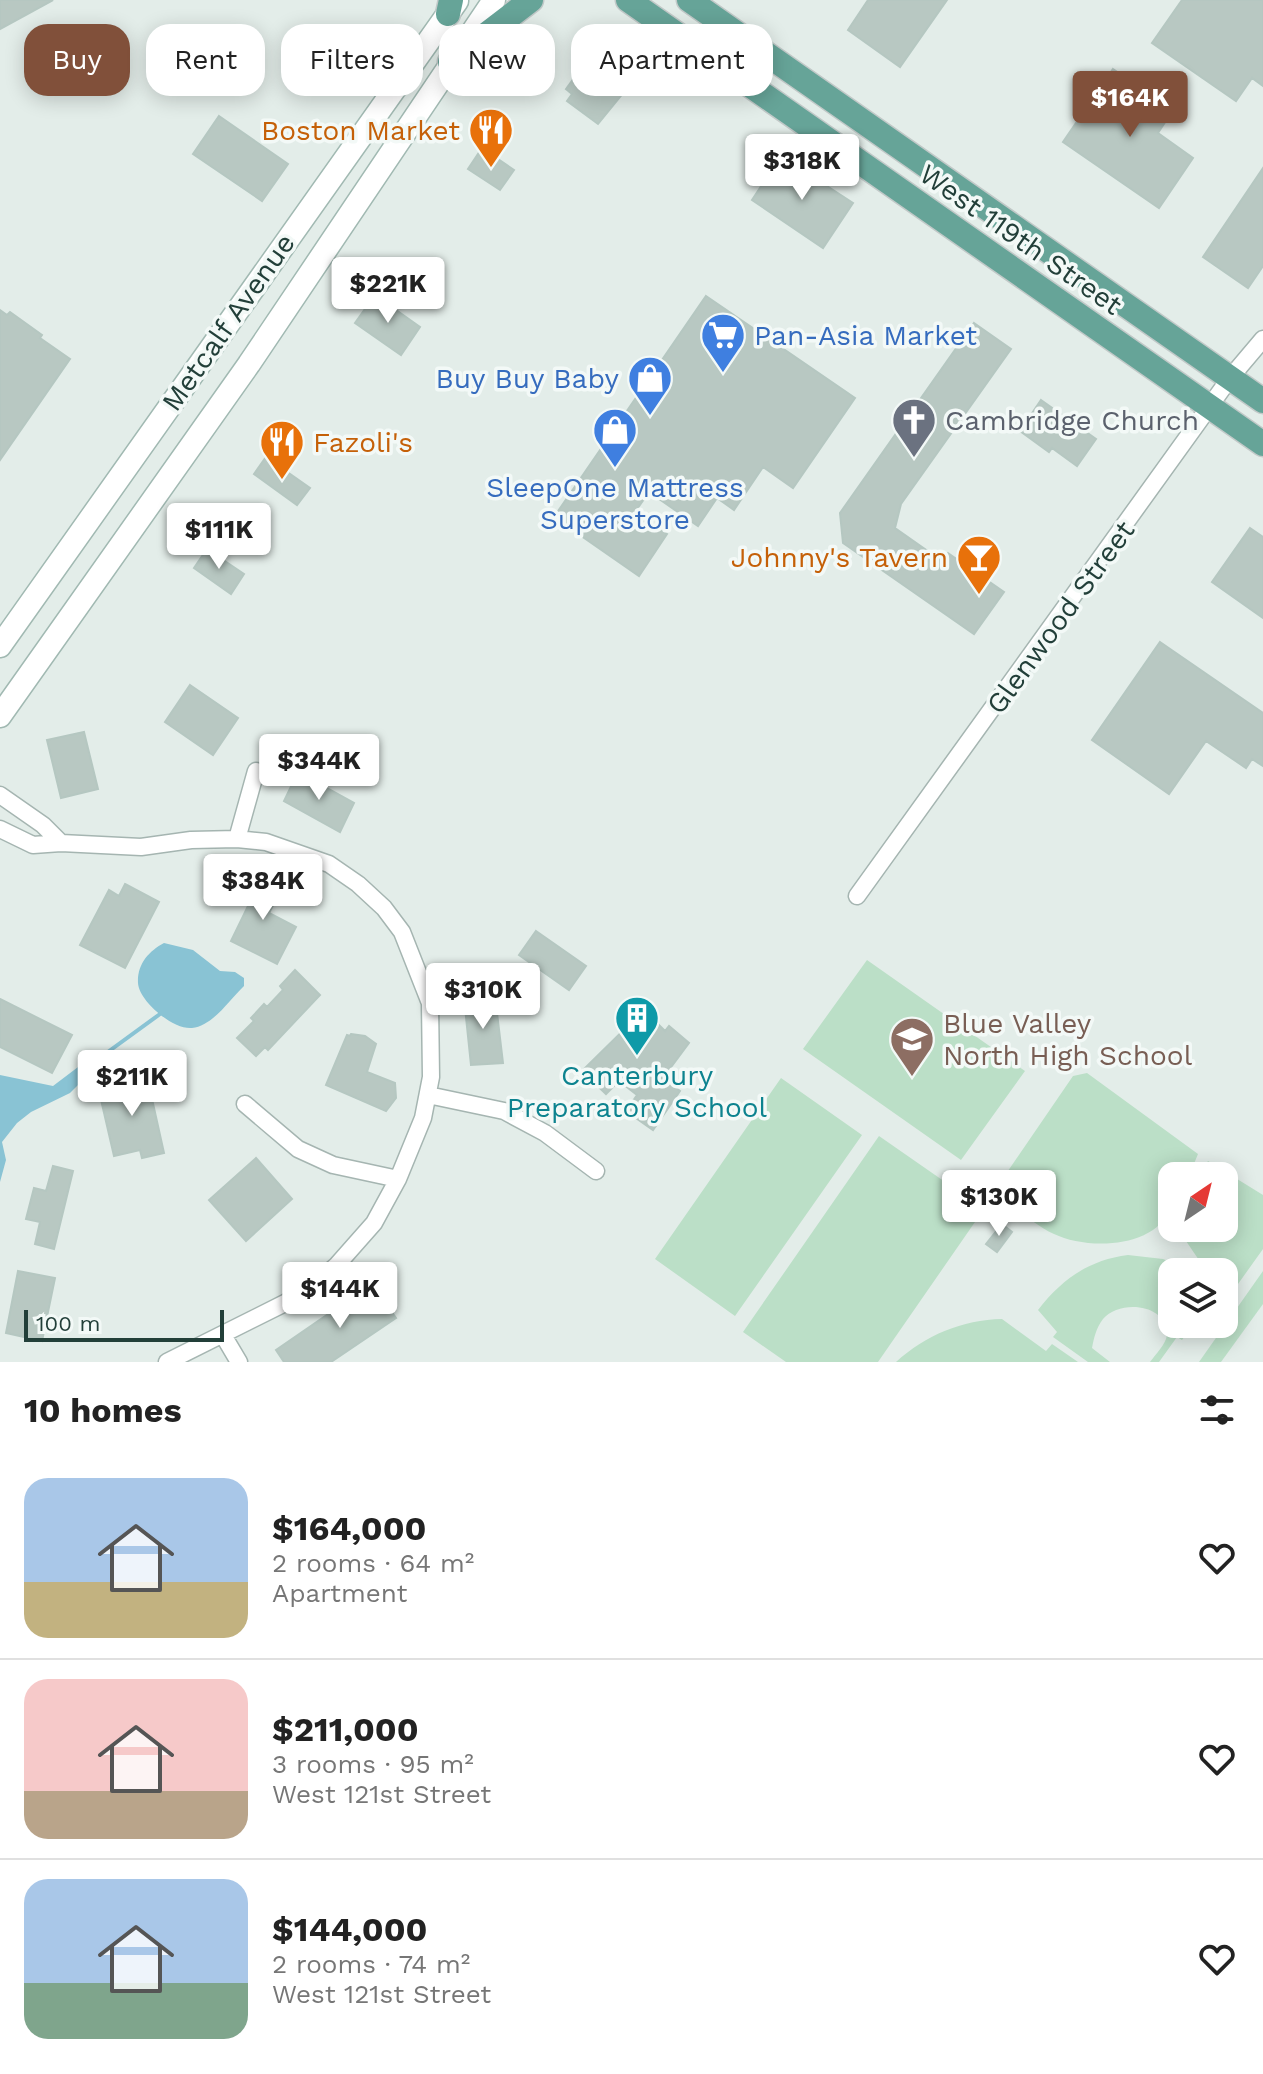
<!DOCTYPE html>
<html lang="en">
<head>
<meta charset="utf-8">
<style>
	body { margin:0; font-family:"Work Sans",sans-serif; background:#f6f6f6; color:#222; height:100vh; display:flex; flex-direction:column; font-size:30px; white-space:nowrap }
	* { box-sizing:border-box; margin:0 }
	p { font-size:26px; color:#767676 }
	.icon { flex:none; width:44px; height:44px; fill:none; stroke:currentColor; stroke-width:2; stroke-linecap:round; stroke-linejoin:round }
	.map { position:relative; height:1362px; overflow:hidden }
	.sheet { display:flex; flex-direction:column; background:#fff; flex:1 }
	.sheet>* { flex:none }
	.banner { position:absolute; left:24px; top:24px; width:800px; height:72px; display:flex; gap:16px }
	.needle { width:52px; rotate:35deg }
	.fabs { position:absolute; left:1158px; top:1162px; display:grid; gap:16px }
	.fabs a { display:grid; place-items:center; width:80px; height:80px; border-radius:16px; background:#fff; box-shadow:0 4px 20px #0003; font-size:40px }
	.scale { position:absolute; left:24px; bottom:20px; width:200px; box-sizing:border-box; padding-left:8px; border:4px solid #223f39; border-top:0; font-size:22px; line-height:28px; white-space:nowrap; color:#223f39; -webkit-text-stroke:6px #f3f9f7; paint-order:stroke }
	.price { position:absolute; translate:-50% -68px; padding:0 18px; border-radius:8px; background:#fff; color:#222; font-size:26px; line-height:52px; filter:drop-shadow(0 2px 4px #0008) }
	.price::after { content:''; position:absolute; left:50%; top:48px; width:24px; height:18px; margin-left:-12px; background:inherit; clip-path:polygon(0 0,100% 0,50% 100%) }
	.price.on { background:#81503a; color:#fff }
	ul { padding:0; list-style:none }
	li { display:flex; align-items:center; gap:24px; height:200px; padding:0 24px }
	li+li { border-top:2px solid #e0e0e0 }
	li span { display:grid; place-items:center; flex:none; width:224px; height:160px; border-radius:24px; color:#555 }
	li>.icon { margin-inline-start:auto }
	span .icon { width:96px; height:96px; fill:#fffc; stroke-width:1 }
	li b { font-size:34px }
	h2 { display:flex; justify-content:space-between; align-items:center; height:96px; padding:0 24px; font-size:34px }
	.tag { padding:0 28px; border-radius:24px; background:#fff; box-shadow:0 4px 20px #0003; font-size:28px; line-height:72px }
	.tag.on { background:#81503a; color:#fff }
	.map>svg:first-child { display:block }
</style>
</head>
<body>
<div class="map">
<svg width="1263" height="1362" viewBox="0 0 1263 1362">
	<rect width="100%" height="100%" fill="#e3ede9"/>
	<!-- green -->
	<path fill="#bbdfc7" d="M 867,960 L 1025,1071 L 961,1160 L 803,1049 Z
		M 1087,1073 L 1198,1154 L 1189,1176 L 1172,1176 C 1172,1185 1174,1199 1171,1207 C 1156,1249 1087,1250 1054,1234 C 1031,1223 1013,1205 997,1187 L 1073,1076 Z
		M 781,1078 L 862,1135 L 735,1316 L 655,1259 Z
		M 879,1136 L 984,1209 L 878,1362 L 786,1362 L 743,1332 Z
		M 1208,1161 L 1263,1195 L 1263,1249 L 1233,1291 L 1224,1286 L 1224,1272 L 1208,1272 L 1205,1269 L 1186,1241 L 1182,1228 L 1224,1228 L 1224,1176 L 1198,1176 Z
		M 1128,1255 L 1163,1259 L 1195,1272 L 1172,1272 L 1172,1324 L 1193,1324 L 1182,1340 L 1177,1337 L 1159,1362 L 1150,1362 C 1155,1355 1166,1344 1167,1335 C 1168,1304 1120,1299 1103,1319 C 1096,1328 1094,1338 1092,1348 L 1110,1362 L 1088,1362 L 1053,1337 L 1057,1332 L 1038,1310 C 1062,1279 1089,1260 1128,1255 Z
		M 1263,1271 L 1263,1304 L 1221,1362 L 1199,1362 Z
		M 1002,1319 L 1046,1351 L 1052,1344 L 1078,1362 L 896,1362 C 926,1335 962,1320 1002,1319 Z"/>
	<!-- water -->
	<path fill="#89c3d4" d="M 164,943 L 193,950 L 220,971 L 235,972 L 244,978 L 244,986 C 230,999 213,1026 192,1028 C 173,1030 139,1001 138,983 C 137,964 149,951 164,943 Z
		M 86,1061 L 94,1069 L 70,1093 L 31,1112 L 17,1123 L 2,1142 L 6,1160 L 0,1182 L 0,1075 L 53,1086 Z"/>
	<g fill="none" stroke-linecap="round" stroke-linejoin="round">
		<!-- stream -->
		<path stroke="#89c3d4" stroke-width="4" d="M 90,1065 L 160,1014"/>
	</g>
	<!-- building -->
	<path fill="#b8c8c2" stroke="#b5c7c1" stroke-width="2" d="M 0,0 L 53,0 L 0,29 Z
		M 868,0 L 947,0 L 900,67 L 848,30 Z
		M 1182,0 L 1263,0 L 1263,86 L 1252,78 L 1236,101 L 1152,43 Z
		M 1113,69 L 1173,110 L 1158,133 L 1193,158 L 1159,208 L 1063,142 Z
		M 579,71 L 606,89 L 610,83 L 624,92 L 598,124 L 567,101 L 572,94 L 566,89 Z
		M 219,116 L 288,164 L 262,201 L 193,154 Z
		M 482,148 L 514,170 L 500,190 L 468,169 Z
		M 781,156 L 853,203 L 823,248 L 752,200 Z
		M 1263,168 L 1263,266 L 1248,288 L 1203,257 Z
		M 375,295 L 420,327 L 401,355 L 355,323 Z
		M 706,296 L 855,398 L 793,488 L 763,467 L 734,510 L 717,498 L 698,526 L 649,492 L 635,512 L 667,534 L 639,576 L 554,517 Z
		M 0,310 L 7,315 L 10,312 L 42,335 L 40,338 L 70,359 L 0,460 Z
		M 974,323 L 1011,349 L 901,504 L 895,528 L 942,561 L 948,553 L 1004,592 L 974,634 L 843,543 L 840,513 Z
		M 1041,400 L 1096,439 L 1077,466 L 1052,448 L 1049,452 L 1020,431 Z
		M 266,457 L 310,488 L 297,505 L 254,474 Z
		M 1250,528 L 1263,537 L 1263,618 L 1212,582 Z
		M 207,549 L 244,574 L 231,594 L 194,568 Z
		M 1160,642 L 1263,713 L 1263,766 L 1252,759 L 1246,768 L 1206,741 L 1169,794 L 1092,740 Z
		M 190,685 L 238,718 L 213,755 L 165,722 Z
		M 84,732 L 98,789 L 61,798 L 47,740 Z
		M 298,772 L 354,803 L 340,832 L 284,801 Z
		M 253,874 L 282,888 L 269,913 L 296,927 L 277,964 L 231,941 L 249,904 L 240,899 Z
		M 125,884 L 159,902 L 125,968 L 80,945 L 109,890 L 119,896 Z
		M 536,931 L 586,966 L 569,990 L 519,955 Z
		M 295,970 L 320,995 L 268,1050 L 265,1047 L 256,1056 L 237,1038 L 254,1021 L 251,1018 L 264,1004 L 267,1007 L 283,990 L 280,986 Z
		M 495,996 L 503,1063 L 471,1065 L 464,998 Z
		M 0,999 L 72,1035 L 52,1073 L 0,1047 Z
		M 644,1010 L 665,1031 L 669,1026 L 689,1043 L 663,1078 L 680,1091 L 653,1130 L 626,1111 L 637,1095 L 619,1081 L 606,1094 L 582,1071 Z
		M 351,1034 L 365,1036 L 376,1044 L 367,1072 L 395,1083 L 396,1098 L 386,1111 L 326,1085 L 347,1035 L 350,1036 Z
		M 146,1072 L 164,1153 L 142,1158 L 140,1150 L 114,1156 L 99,1091 L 126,1085 L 124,1077 Z
		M 256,1158 L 292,1199 L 246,1241 L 209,1200 Z
		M 53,1166 L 73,1171 L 54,1249 L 35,1244 L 40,1222 L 26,1219 L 34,1188 L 46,1191 Z
		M 1002,1224 L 1012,1232 L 997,1252 L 986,1244 Z
		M 18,1271 L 55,1278 L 42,1341 L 6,1333 Z
		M 372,1284 L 396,1318 L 331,1362 L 284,1362 L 276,1350 Z"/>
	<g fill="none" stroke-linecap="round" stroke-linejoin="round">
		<!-- minor casing -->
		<g stroke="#a5b5b1" stroke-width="19">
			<path id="minor" d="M 0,795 L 43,825 L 61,843
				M 0,829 L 33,845 L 61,843 L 141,847 L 191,840 L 237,839 L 266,842 L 329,864 L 358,884 L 384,908 L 402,932 L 430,1003 L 431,1077 L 423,1118 L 398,1179 L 374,1223 L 336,1266 L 312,1286 L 285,1303 L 167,1362
				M 237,839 L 256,771
				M 857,896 L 1230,378 L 1263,339
				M 428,1095 L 504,1111 L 545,1133 L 596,1171
				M 245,1104 L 298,1149 L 333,1165 L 398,1179
				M 223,1335 L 239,1362"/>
		</g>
		<!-- secondary casing -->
		<g stroke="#a1b9b2" stroke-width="25">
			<path id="secondary" d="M 0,646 L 457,1
				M 0,716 L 249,364 L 494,0"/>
		</g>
		<!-- primary casing -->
		<g stroke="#c1c9c8" stroke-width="27">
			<path id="primary" d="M 628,0 L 1263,444
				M 689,0 L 1263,401
				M 448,14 L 451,0
				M 450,62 L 531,0"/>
		</g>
		<!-- minor -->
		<use href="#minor" stroke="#fff" stroke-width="16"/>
		<!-- secondary -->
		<use href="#secondary" stroke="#fff" stroke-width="22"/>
		<!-- primary -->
		<use href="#primary" stroke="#66a498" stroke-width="24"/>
	</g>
	<!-- icons -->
	<defs>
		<g id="restaurant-pin" transform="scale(2.3)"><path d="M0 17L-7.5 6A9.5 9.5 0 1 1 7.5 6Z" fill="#e8710a" stroke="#f3f9f7"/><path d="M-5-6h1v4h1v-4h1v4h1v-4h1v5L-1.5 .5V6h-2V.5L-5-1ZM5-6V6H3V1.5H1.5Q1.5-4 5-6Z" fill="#fff"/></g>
		<g id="supermarket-pin" transform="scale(2.3)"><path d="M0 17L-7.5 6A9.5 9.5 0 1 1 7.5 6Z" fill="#3f7fe0" stroke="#f3f9f7"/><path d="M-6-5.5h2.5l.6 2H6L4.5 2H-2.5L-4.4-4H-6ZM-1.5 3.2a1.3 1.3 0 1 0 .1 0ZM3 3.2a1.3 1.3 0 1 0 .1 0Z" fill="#fff"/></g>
		<g id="shop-pin" transform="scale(2.3)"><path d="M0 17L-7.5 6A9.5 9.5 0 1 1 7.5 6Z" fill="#3f7fe0" stroke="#f3f9f7"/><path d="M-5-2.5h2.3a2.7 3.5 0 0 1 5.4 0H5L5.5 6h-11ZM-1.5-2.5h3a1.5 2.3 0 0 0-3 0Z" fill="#fff"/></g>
		<g id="church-pin" transform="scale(2.3)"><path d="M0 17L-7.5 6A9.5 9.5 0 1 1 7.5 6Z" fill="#6b7280" stroke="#f3f9f7"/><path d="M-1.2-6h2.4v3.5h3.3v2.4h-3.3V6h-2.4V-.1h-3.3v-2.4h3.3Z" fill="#fff"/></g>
		<g id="bar-pin" transform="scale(2.3)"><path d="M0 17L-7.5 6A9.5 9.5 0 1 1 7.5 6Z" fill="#e8710a" stroke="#f3f9f7"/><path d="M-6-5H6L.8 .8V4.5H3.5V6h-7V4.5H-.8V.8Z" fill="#fff"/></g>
		<g id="building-pin" transform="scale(2.3)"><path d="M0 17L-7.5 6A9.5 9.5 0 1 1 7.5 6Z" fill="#0f9aa8" stroke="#f3f9f7"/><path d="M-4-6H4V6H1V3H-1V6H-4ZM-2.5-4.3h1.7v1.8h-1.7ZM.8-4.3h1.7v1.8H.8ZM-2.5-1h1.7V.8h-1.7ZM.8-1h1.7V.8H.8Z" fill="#fff"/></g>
		<g id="school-pin" transform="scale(2.3)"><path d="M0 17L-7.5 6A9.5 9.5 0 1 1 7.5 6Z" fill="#8d6e63" stroke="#f3f9f7"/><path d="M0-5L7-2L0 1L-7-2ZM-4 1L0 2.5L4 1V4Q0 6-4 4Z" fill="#fff"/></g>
	</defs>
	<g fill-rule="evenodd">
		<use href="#restaurant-pin" x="491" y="130"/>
		<use href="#supermarket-pin" x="723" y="335"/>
		<use href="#shop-pin" x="650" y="378"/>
		<use href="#church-pin" x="914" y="420"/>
		<use href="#shop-pin" x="615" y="430"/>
		<use href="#restaurant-pin" x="282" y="442"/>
		<use href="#bar-pin" x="979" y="557"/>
		<use href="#building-pin" x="637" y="1018"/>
		<use href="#school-pin" x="912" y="1039"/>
	</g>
	<g text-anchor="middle" stroke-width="7" stroke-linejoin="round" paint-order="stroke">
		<!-- food labels -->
		<g font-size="28" fill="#c56008" stroke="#f3f9f7" text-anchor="end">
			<text x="460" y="140">Boston Market</text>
			<text x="313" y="452" text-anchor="start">Fazoli's</text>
			<text x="948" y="567">Johnny's Tavern</text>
		</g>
		<!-- street labels -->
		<g font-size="28" fill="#223f39" stroke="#f3f9f7">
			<text transform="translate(1021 239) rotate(35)" y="10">West 119th Street</text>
			<text transform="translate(228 322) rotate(-55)" y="10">Metcalf Avenue</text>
			<text transform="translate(1060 617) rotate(-54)" y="10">Glenwood Street</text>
		</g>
		<!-- shop labels -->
		<g font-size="28" fill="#366cbe" stroke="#f3f9f7" text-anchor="start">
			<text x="754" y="345">Pan-Asia Market</text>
			<text x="619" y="388" text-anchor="end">Buy Buy Baby</text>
			<text x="615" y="497" text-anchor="middle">SleepOne Mattress<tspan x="615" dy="32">Superstore</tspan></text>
		</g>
		<!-- worship labels -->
		<g font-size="28" fill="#5b616d" stroke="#f3f9f7" text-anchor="start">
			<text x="945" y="430">Cambridge Church</text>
		</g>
		<!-- education labels -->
		<g font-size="28" fill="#785e54" stroke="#f3f9f7" text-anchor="start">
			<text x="943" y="1033">Blue Valley<tspan x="943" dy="32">North High School</tspan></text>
		</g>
		<!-- culture labels -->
		<g font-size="28" fill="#0d838f" stroke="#f3f9f7">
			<text x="637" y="1085">Canterbury<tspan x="637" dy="32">Preparatory School</tspan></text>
		</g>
	</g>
</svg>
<div class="fabs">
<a><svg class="needle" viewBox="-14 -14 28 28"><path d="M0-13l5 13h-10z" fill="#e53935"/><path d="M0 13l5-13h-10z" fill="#767676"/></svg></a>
<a><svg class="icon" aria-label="layers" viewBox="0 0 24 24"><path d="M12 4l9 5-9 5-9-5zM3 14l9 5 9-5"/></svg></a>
</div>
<div class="scale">100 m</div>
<b class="price on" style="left:1130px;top:139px">$164K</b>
<b class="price" style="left:802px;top:202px">$318K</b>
<b class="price" style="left:388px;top:325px">$221K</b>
<b class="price" style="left:219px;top:571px">$111K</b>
<b class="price" style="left:319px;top:802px">$344K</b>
<b class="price" style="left:263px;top:922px">$384K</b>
<b class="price" style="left:483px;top:1031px">$310K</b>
<b class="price" style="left:132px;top:1118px">$211K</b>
<b class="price" style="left:999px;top:1238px">$130K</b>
<b class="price" style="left:340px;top:1330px">$144K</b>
<div class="banner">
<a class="tag on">Buy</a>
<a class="tag">Rent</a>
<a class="tag">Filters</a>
<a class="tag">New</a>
<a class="tag">Apartment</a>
</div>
</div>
<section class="sheet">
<h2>10 homes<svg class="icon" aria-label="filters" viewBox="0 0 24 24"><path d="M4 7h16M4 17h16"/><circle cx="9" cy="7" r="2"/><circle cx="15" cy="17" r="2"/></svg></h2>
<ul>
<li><span style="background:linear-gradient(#a9c7e8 65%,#c2b280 0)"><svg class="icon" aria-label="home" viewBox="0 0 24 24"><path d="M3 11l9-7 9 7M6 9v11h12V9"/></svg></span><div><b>$164,000</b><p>2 rooms · 64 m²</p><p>Apartment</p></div><svg class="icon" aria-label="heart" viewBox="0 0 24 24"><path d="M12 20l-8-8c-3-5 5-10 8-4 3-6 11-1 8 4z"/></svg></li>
<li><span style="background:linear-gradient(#f6c9c9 70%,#b9a48a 0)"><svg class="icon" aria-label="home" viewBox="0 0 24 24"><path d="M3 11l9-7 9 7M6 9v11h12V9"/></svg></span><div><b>$211,000</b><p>3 rooms · 95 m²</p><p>West 121st Street</p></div><svg class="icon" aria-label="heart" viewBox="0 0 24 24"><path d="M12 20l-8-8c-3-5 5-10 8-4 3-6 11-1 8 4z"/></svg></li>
<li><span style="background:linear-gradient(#a9c7e8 65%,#7fa58c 0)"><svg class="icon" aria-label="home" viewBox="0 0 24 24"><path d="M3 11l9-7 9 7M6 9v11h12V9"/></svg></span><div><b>$144,000</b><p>2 rooms · 74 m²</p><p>West 121st Street</p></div><svg class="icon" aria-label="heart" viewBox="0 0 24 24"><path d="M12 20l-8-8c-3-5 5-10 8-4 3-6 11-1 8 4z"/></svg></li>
</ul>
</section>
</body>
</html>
